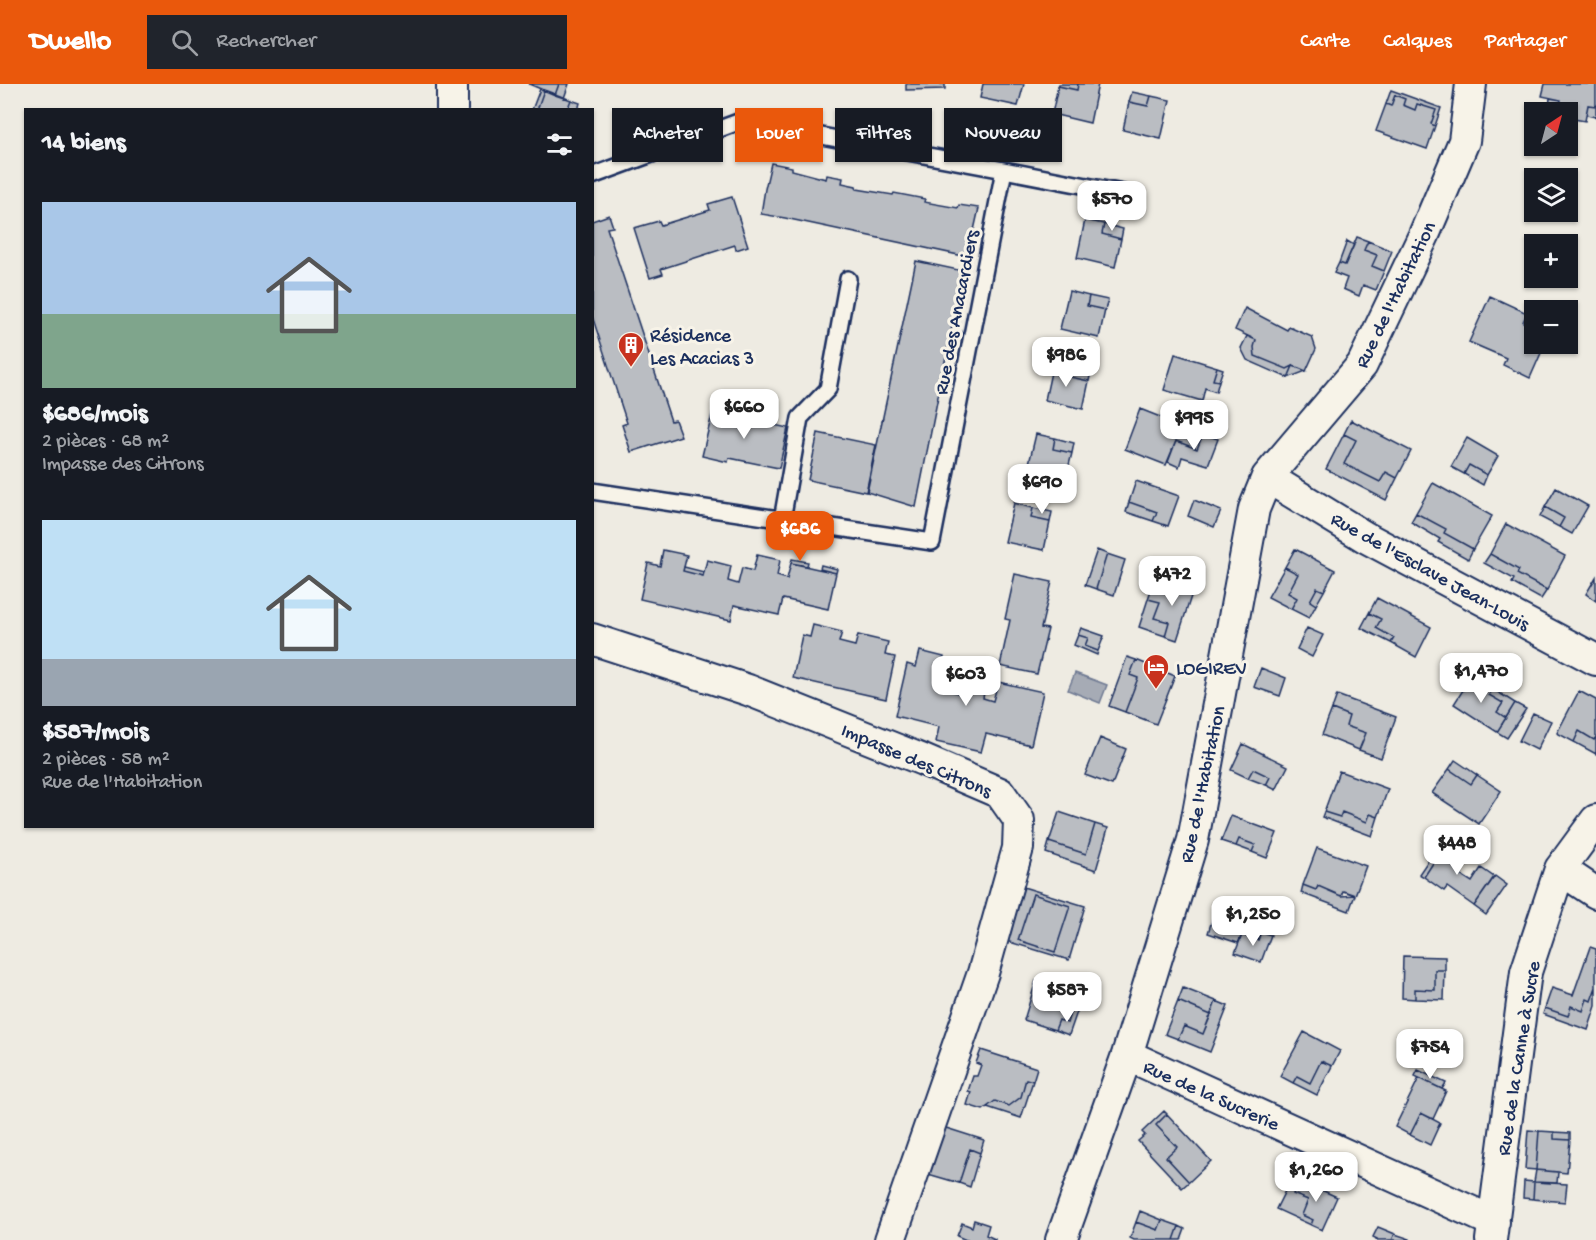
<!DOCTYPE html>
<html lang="fr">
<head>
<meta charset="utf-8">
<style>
	body { margin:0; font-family:"Gochi Hand",sans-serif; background:#20242c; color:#f1f3f6; height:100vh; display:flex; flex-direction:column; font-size:22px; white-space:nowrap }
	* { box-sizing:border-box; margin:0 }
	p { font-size:20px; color:#9ea1a6 }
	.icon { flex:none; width:33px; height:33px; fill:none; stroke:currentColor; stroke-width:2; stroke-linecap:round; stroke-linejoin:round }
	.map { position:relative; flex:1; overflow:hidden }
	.details { position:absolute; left:24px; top:24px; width:570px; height:720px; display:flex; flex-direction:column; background:#171b24; border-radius:0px; box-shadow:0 2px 4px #0004 }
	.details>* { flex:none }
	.top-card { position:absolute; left:612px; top:24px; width:570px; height:54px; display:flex; gap:12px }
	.needle { width:39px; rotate:36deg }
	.tools { position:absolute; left:1524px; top:18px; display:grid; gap:12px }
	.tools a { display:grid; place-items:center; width:54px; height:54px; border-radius:0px; background:#171b24; box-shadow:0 2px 4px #0004; font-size:30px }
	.price { position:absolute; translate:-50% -51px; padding:0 14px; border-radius:12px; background:#fff; color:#222; font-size:20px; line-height:39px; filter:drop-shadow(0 2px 3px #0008) }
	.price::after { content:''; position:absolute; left:50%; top:36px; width:18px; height:14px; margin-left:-9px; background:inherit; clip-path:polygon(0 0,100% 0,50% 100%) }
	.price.selected { background:#ea580c; color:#fff }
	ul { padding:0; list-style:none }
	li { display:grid; align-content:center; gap:12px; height:318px; padding:0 18px }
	li span { display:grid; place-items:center; height:186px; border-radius:0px; color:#555 }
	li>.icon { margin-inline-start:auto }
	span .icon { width:108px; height:108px; fill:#fffc; stroke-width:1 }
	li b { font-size:26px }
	h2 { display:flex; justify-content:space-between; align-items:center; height:72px; padding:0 18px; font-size:26px }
	.chip { padding:0 21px; border-radius:0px; background:#171b24; box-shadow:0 2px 4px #0004; font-size:21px; line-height:54px }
	.chip.selected { background:#ea580c; color:#fff }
	header { display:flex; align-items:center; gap:36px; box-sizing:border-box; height:84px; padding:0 30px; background:#ea580c; color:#fff }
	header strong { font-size:28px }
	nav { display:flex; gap:33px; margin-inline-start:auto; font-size:21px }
	.search { width:420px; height:54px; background:#20242c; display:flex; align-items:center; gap:15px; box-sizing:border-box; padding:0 21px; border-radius:0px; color:#9ea1a6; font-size:22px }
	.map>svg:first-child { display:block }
</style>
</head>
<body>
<header>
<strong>Dwello</strong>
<div class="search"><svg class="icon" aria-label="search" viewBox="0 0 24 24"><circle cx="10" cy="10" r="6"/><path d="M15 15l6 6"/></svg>Rechercher</div>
<nav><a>Carte</a><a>Calques</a><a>Partager</a></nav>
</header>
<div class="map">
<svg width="1596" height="1156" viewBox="0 0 1596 1156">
	<rect width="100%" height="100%" fill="#eeebe2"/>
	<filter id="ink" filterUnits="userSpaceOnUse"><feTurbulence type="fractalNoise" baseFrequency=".0167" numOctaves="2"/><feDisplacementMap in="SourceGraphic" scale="12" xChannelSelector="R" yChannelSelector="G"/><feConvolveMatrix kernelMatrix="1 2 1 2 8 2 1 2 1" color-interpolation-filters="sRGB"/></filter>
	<g filter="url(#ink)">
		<!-- water -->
		<path fill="#a6abb5" stroke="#6e7992" stroke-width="1.5" d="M 1075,589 L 1107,601 L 1100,619 L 1068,606 Z"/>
		<!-- building -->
		<path fill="#babdc2" stroke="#1b2f5e" stroke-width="1.5" fill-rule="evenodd" d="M 529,0 L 559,0 L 555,11 Z
			M 559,0 L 569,0 L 564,14 L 555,11 Z
			M 906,0 L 945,0 L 945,5 L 906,6 Z
			M 983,0 L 1024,0 L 1018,22 L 980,14 Z
			M 1059,0 L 1078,0 L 1077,6 L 1058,2 Z
			M 1078,0 L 1098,0 L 1090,39 L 1052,30 L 1058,2 L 1077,6 Z
			M 1545,0 L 1596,0 L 1596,22 L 1588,21 L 1585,37 L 1568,34 L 1568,28 L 1559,28 L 1561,16 L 1542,12 Z
			M 540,5 L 544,6 L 537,26 L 532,26 Z
			M 544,6 L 571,16 L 567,26 L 537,26 Z
			M 1391,6 L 1441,24 L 1435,42 L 1431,40 L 1436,26 L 1417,20 L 1415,26 L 1403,21 L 1405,15 L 1395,11 L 1391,22 L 1386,20 Z
			M 1132,8 L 1151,12 L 1148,22 L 1129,18 Z
			M 1395,11 L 1405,15 L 1403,21 L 1415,26 L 1417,20 L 1436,26 L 1431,40 L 1435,42 L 1427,65 L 1376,47 L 1386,20 L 1391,22 Z
			M 1151,12 L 1170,16 L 1161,55 L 1123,46 L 1129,18 L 1148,22 Z
			M 1550,14 L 1561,16 L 1559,26 L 1549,24 Z
			M 571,16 L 580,19 L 578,26 L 567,26 Z
			M 1588,21 L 1596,22 L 1596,33 L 1586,31 Z
			M 771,79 L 792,83 L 792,86 L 826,95 L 827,91 L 843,94 L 842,99 L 856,102 L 857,105 L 893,111 L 894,109 L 925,115 L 924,118 L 958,124 L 959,121 L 979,124 L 968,173 L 785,134 L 761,130 L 765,105 Z
			M 732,113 L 748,162 L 736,166 L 735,161 L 661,185 L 663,190 L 650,194 L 634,144 L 659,137 L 661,141 L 710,126 L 708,120 Z
			M 609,131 L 613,143 L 607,144 L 671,337 L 675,336 L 681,352 L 631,368 L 622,341 L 627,339 L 592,232 L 592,137 Z
			M 1085,136 L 1104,140 L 1102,150 L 1121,155 L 1115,183 L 1077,174 Z
			M 1104,140 L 1123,145 L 1121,155 L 1102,150 Z
			M 1357,153 L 1368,157 L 1364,166 L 1377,171 L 1372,182 L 1384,187 L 1376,206 L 1363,201 L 1359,212 L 1343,205 L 1347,194 L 1334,189 L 1339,179 L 1345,181 Z
			M 1347,157 L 1354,161 L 1345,181 L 1339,179 Z
			M 1368,157 L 1392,167 L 1384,187 L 1372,182 L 1377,171 L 1364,166 Z
			M 916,177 L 963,187 L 916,423 L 867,408 Z
			M 1069,207 L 1089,212 L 1087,222 L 1105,226 L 1099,254 L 1060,245 Z
			M 1089,212 L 1108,216 L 1105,226 L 1087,222 Z
			M 1490,212 L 1527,229 L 1523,238 L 1534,244 L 1534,260 L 1545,260 L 1530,294 L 1503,281 L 1506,274 L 1469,258 Z
			M 1245,224 L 1287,246 L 1289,243 L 1312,253 L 1316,265 L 1306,287 L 1293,282 L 1287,285 L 1255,272 L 1254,263 L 1256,256 L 1235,246 Z
			M 1247,252 L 1256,256 L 1254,263 L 1255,272 L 1287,285 L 1293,282 L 1288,294 L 1247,276 L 1241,264 Z
			M 1175,270 L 1217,283 L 1213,296 L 1219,297 L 1216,308 L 1205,304 L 1202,317 L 1164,306 Z
			M 1053,279 L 1072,283 L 1070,293 L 1089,297 L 1083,325 L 1045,316 Z
			M 1293,282 L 1299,284 L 1306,287 L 1288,294 Z
			M 1072,283 L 1091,287 L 1089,297 L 1070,293 Z
			M 1217,283 L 1223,285 L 1219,297 L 1213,296 Z
			M 714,322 L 726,325 L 725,330 L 788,344 L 779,384 L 729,374 L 728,378 L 702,372 Z
			M 1140,325 L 1203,350 L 1197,365 L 1176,357 L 1166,381 L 1125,365 Z
			M 1351,336 L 1411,367 L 1397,394 L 1386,388 L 1380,398 L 1344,380 L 1356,356 L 1344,350 Z
			M 818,349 L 876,361 L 866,408 L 808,396 Z
			M 1036,350 L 1055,354 L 1053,365 L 1072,369 L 1065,397 L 1027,388 Z
			M 1203,350 L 1218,355 L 1208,381 L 1182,373 L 1179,383 L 1168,378 L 1176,357 L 1197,365 Z
			M 1344,350 L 1356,356 L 1344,380 L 1380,398 L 1386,388 L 1397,394 L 1386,416 L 1326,385 Z
			M 1055,354 L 1074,359 L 1072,369 L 1053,365 Z
			M 1467,354 L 1498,372 L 1487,391 L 1469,381 L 1464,390 L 1451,383 Z
			M 1469,381 L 1487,391 L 1483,401 L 1464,390 Z
			M 1136,397 L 1179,412 L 1168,442 L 1153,437 L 1157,428 L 1129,418 Z
			M 1433,399 L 1492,432 L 1473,465 L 1444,449 L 1446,445 L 1416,429 Z
			M 1556,404 L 1588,422 L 1572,450 L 1559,443 L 1564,434 L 1545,423 Z
			M 1194,416 L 1221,427 L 1214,443 L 1188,432 Z
			M 1129,418 L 1157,428 L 1153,437 L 1126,428 Z
			M 1014,419 L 1033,424 L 1031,434 L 1050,438 L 1044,466 L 1005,458 Z
			M 1545,423 L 1564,434 L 1559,443 L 1540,433 Z
			M 1033,424 L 1052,428 L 1050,438 L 1031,434 Z
			M 1416,429 L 1446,445 L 1444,449 L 1473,465 L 1468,475 L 1438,458 L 1440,455 L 1411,438 Z
			M 1506,440 L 1565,472 L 1547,506 L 1517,490 L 1519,486 L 1490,470 Z
			M 1295,465 L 1335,486 L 1324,507 L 1317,504 L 1310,517 L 1316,521 L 1309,534 L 1291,525 L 1297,514 L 1288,509 L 1298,490 L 1285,483 Z
			M 663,466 L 687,471 L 683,487 L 703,492 L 707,476 L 731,482 L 728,497 L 738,500 L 742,484 L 753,487 L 757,471 L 780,476 L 777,492 L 787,495 L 791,479 L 836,489 L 828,525 L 783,515 L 779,531 L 734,521 L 731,536 L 640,515 L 648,479 L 660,482 Z
			M 1097,466 L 1107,470 L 1096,505 L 1085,501 Z
			M 1107,470 L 1125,476 L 1114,511 L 1096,505 Z
			M 1490,470 L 1519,486 L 1517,490 L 1547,506 L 1541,515 L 1512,499 L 1514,495 L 1484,479 Z
			M 792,475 L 808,478 L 807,482 L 791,479 Z
			M 821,481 L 837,485 L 836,489 L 820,485 Z
			M 684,483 L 704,488 L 703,492 L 683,487 Z
			M 1285,483 L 1298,490 L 1288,509 L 1297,514 L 1291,525 L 1268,513 Z
			M 1015,490 L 1052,498 L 1041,544 L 1048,545 L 1037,590 L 1000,582 L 1010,536 L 1005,535 Z
			M 1596,493 L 1596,517 L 1586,510 Z
			M 1155,494 L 1169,498 L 1166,508 L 1152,503 Z
			M 1169,498 L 1193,506 L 1177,556 L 1165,552 L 1169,538 L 1154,534 L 1160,518 L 1148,515 L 1152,503 L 1166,508 Z
			M 1317,504 L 1324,507 L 1316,521 L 1310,517 Z
			M 1377,514 L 1431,543 L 1416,573 L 1391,559 L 1394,554 L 1376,544 L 1381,535 L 1369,529 Z
			M 1148,515 L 1160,518 L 1154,534 L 1169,538 L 1165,552 L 1139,543 Z
			M 1369,529 L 1381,535 L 1376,544 L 1394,554 L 1391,559 L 1361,544 Z
			M 813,541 L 842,548 L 839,558 L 855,562 L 858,551 L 888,558 L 885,571 L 895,573 L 886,615 L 793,594 L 802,551 L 810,553 Z
			M 1081,544 L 1104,552 L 1098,567 L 1085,562 L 1088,554 L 1078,551 Z
			M 1307,544 L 1323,551 L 1312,573 L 1297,565 Z
			M 1078,551 L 1088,554 L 1085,562 L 1098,567 L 1097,571 L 1074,561 Z
			M 920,567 L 944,573 L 941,588 L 952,590 L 948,606 L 958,609 L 961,593 L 986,598 L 983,614 L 993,617 L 998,598 L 1043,608 L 1031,661 L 986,650 L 981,668 L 936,658 L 939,643 L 895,632 L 907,580 L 916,583 Z
			M 1127,573 L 1136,576 L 1130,591 L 1138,594 L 1125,628 L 1109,622 Z
			M 1136,576 L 1175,592 L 1156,640 L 1125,628 L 1138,594 L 1130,591 Z
			M 1261,584 L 1286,594 L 1280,612 L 1254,603 Z
			M 1472,592 L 1493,605 L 1489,611 L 1503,619 L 1497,628 L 1506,634 L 1497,648 L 1454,620 Z
			M 1493,605 L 1515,619 L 1506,634 L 1497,628 L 1503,619 L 1489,611 Z
			M 1579,607 L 1596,616 L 1596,653 L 1594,656 L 1579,647 L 1574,658 L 1557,649 Z
			M 1337,611 L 1396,633 L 1381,674 L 1359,666 L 1366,649 L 1346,642 L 1349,632 L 1332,625 Z
			M 1515,619 L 1526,625 L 1507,654 L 1497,648 Z
			M 1332,625 L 1349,632 L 1346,642 L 1366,649 L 1359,666 L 1322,651 Z
			M 1533,629 L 1551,637 L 1537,666 L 1519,657 Z
			M 1579,647 L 1594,656 L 1596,653 L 1596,670 L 1574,658 Z
			M 1100,654 L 1126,665 L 1112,701 L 1085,691 Z
			M 1243,660 L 1288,682 L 1276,706 L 1266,701 L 1270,693 L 1253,685 L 1248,694 L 1231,686 Z
			M 1455,676 L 1477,691 L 1471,700 L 1449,685 Z
			M 1253,685 L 1270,693 L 1266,701 L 1248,694 Z
			M 1449,685 L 1471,700 L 1477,691 L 1501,707 L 1479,740 L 1432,709 Z
			M 1339,687 L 1388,705 L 1378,733 L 1370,730 L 1367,738 L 1342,728 L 1340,733 L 1324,728 Z
			M 1059,728 L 1095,740 L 1086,770 L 1049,758 Z
			M 1324,728 L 1340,733 L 1342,728 L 1367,738 L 1370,730 L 1378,733 L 1372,752 L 1322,733 Z
			M 1231,732 L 1277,749 L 1267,774 L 1252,768 L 1255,761 L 1239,755 L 1236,762 L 1221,757 Z
			M 1095,740 L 1108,744 L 1096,786 L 1046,769 L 1049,758 L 1086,770 Z
			M 1239,755 L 1255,761 L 1252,768 L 1236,762 Z
			M 1442,756 L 1446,759 L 1424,793 L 1419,790 Z
			M 1446,759 L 1468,774 L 1458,789 L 1472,798 L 1481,784 L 1494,793 L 1474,822 L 1447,803 L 1444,807 L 1424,793 Z
			M 1317,764 L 1366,782 L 1355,811 L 1343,807 L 1341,812 L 1318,802 L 1316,806 L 1303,801 Z
			M 1495,792 L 1507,801 L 1486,831 L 1474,822 Z
			M 1303,801 L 1316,806 L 1318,802 L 1341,812 L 1355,811 L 1349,827 L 1301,809 Z
			M 1020,802 L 1085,822 L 1069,876 L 1003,856 ZM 1033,810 L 1070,822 L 1055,868 L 1018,856 Z
			M 1033,810 L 1070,822 L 1055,868 L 1018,856 Z
			M 1218,817 L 1266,834 L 1258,856 L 1242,851 L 1238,859 L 1208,849 Z
			M 1261,848 L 1271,851 L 1261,878 L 1235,869 L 1242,851 L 1258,856 Z
			M 1590,863 L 1596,865 L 1596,903 L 1591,917 L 1587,915 L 1583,927 L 1571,922 L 1568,932 L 1545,924 L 1552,904 L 1573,911 Z
			M 1403,872 L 1445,873 L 1445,886 L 1435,886 L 1435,906 L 1415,905 L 1415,915 L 1402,914 Z
			M 1435,886 L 1445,886 L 1444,916 L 1415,915 L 1415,905 L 1435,906 Z
			M 1036,897 L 1082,912 L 1078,925 L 1072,923 L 1067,939 L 1059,936 L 1055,946 L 1024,936 Z
			M 1596,903 L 1596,922 L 1588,946 L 1543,930 L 1545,924 L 1568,932 L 1571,922 L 1583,927 L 1587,915 L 1591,917 Z
			M 1183,904 L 1216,917 L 1211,931 L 1178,917 Z
			M 1178,917 L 1211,931 L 1203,950 L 1184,942 L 1178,955 L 1165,950 Z
			M 1216,917 L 1228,922 L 1210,968 L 1178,955 L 1184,942 L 1203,950 Z
			M 1072,923 L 1078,925 L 1069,951 L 1055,946 L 1059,936 L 1067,939 Z
			M 1304,948 L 1340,967 L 1332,982 L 1321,977 L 1310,999 L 1297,992 L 1293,999 L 1280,992 Z
			M 981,966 L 1037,984 L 1033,997 L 1026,995 L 1021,1013 L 1009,1022 L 995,1017 L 983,1026 L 967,1021 L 971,1008 L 968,1007 L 973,992 L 977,992 L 981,981 L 976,979 Z
			M 1321,977 L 1332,982 L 1317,1011 L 1293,999 L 1297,992 L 1310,999 Z
			M 1418,986 L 1446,999 L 1442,1005 L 1415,992 Z
			M 1419,994 L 1446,1007 L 1433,1035 L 1421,1029 L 1410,1051 L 1395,1043 Z
			M 1026,995 L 1033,997 L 1021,1034 L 987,1023 L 995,1017 L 1009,1022 L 1021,1013 Z
			M 1164,1027 L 1167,1030 L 1156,1041 L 1177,1063 L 1166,1073 L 1189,1098 L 1182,1104 L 1138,1057 L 1145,1051 L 1142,1048 Z
			M 1421,1029 L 1440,1039 L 1430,1061 L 1410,1051 Z
			M 1167,1030 L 1211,1077 L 1189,1098 L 1166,1073 L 1177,1063 L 1156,1041 Z
			M 943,1043 L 984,1056 L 980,1069 L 970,1065 L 959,1099 L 928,1090 Z
			M 1528,1046 L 1539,1047 L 1536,1086 L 1525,1085 Z
			M 1539,1047 L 1554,1048 L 1554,1055 L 1570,1056 L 1567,1089 L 1536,1086 Z
			M 1554,1048 L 1570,1049 L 1570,1056 L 1554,1055 Z
			M 970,1065 L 980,1069 L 970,1103 L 959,1099 Z
			M 1536,1086 L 1558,1088 L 1557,1099 L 1534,1098 Z
			M 1292,1093 L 1299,1096 L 1293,1110 L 1308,1116 L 1302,1131 L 1313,1136 L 1311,1141 L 1276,1125 Z
			M 1299,1096 L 1337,1113 L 1322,1146 L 1311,1141 L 1313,1136 L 1302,1131 L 1308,1116 L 1293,1110 Z
			M 1524,1097 L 1534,1098 L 1533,1115 L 1523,1114 Z
			M 1534,1098 L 1567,1100 L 1565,1118 L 1533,1115 Z
			M 1140,1127 L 1162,1136 L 1158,1146 L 1136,1138 Z
			M 974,1136 L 989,1141 L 986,1151 L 995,1155 L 995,1156 L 966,1156 L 957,1152 L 962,1139 L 972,1143 Z
			M 1162,1136 L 1179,1142 L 1174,1156 L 1134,1156 L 1130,1154 L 1136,1138 L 1158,1146 Z
			M 1179,1142 L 1185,1145 L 1181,1156 L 1174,1156 Z
			M 1378,1143 L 1395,1150 L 1392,1156 L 1376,1156 L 1377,1155 L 1373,1153 Z
			M 1395,1150 L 1410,1155 L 1410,1156 L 1392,1156 Z"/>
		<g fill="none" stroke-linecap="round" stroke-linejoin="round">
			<!-- service casing -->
			<g stroke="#1b2f5e" stroke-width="20">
				<path id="service" d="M 1004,86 L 1123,109
					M 592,92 L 741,37 L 1004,86 L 932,458 L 592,407
					M 782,436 L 800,334 L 828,305 L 848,195"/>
			</g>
			<!-- minor casing -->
			<g stroke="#1b2f5e" stroke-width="34">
				<path id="minor" d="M 452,0 L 452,26
					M 1267,393 L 1365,453 L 1596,576
					M 592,555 L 748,606 L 923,676 L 1000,709 L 1019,736 L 1018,764 L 983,889 L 890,1156
					M 1560,785 L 1596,809
					M 1127,971 L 1494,1138
					M 1061,1156 L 1127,971 L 1193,756 L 1254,425 L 1267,393 L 1362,281 L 1424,151 L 1464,57 L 1471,0
					M 1491,1156 L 1526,888 L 1560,785 L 1596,736"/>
			</g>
			<!-- service -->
			<use href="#service" stroke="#f7f3e8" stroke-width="15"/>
			<!-- minor -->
			<use href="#minor" stroke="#f7f3e8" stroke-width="30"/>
		</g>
	</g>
	<!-- icons -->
	<defs>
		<g id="building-pin" transform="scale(1.35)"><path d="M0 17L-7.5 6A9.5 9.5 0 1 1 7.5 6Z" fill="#c8321e" stroke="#f7f3e8"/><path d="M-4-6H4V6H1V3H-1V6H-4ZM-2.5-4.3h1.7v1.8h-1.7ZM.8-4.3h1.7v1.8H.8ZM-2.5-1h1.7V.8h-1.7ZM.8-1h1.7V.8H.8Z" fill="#fff"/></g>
		<g id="hotel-pin" transform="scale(1.35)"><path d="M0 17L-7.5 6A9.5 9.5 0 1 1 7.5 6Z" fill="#c8321e" stroke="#f7f3e8"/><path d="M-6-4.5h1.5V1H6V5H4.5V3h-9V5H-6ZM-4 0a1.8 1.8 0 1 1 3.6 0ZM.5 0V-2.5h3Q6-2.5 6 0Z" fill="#fff"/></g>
	</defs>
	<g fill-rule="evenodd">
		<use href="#building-pin" x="631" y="261"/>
		<use href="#hotel-pin" x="1156" y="583"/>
	</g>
	<g text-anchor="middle" stroke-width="6" stroke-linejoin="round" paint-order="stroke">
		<!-- street labels -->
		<g font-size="20" fill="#1b2f5e" stroke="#f7f3e8">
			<text transform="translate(1394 210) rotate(-64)" y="7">Rue de l'Habitation</text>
			<text transform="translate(955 228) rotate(-79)" y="7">Rue des Anacardiers</text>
			<text transform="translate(1431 486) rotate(29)" y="7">Rue de l'Esclave Jean-Louis</text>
			<text transform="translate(917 675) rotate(23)" y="7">Impasse des Citrons</text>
			<text transform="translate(1201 700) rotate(-78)" y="7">Rue de l'Habitation</text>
			<text transform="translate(1517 974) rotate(-81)" y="7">Rue de la Canne à Sucre</text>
			<text transform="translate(1212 1010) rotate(24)" y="7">Rue de la Sucrerie</text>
		</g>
		<!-- poi labels -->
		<g font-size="20" fill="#1b2f5e" stroke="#f7f3e8" text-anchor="start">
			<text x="650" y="257">Résidence<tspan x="650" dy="23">Les Acacias 3</tspan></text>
			<text x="1176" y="590">LOGIREV</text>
		</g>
	</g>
</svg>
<div class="tools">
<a><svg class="needle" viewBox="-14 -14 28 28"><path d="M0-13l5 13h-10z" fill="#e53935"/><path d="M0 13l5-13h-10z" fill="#9ea1a6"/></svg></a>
<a><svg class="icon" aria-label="layers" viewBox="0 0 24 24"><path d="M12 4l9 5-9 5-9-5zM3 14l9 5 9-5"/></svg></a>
<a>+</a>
<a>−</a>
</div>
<b class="price" style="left:1112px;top:148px">$570</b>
<b class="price" style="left:1066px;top:304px">$986</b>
<b class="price" style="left:744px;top:356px">$660</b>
<b class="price" style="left:1194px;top:367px">$995</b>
<b class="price" style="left:1042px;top:431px">$690</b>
<b class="price selected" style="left:800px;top:478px">$686</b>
<b class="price" style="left:1172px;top:523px">$472</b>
<b class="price" style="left:1481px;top:620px">$1,470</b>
<b class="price" style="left:966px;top:623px">$603</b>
<b class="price" style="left:1457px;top:792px">$448</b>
<b class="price" style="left:1253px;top:863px">$1,250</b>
<b class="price" style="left:1067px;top:939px">$587</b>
<b class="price" style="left:1430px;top:996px">$754</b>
<b class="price" style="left:1316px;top:1119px">$1,260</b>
<div class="top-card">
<a class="chip">Acheter</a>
<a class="chip selected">Louer</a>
<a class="chip">Filtres</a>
<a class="chip">Nouveau</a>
</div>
<section class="details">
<h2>14 biens<svg class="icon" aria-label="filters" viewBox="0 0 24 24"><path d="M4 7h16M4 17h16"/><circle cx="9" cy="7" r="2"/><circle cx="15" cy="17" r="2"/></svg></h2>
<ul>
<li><span style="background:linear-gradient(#a9c7e8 60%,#7fa58c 0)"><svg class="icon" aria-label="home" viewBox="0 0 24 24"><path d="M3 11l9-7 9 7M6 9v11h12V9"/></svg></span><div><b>$686/mois</b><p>2 pièces · 68 m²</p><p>Impasse des Citrons</p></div></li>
<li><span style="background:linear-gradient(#bfe0f5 75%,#9aa5b1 0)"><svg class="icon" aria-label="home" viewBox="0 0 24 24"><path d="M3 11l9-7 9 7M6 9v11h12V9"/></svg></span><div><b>$587/mois</b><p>2 pièces · 58 m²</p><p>Rue de l'Habitation</p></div></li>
</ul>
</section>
</div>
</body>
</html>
